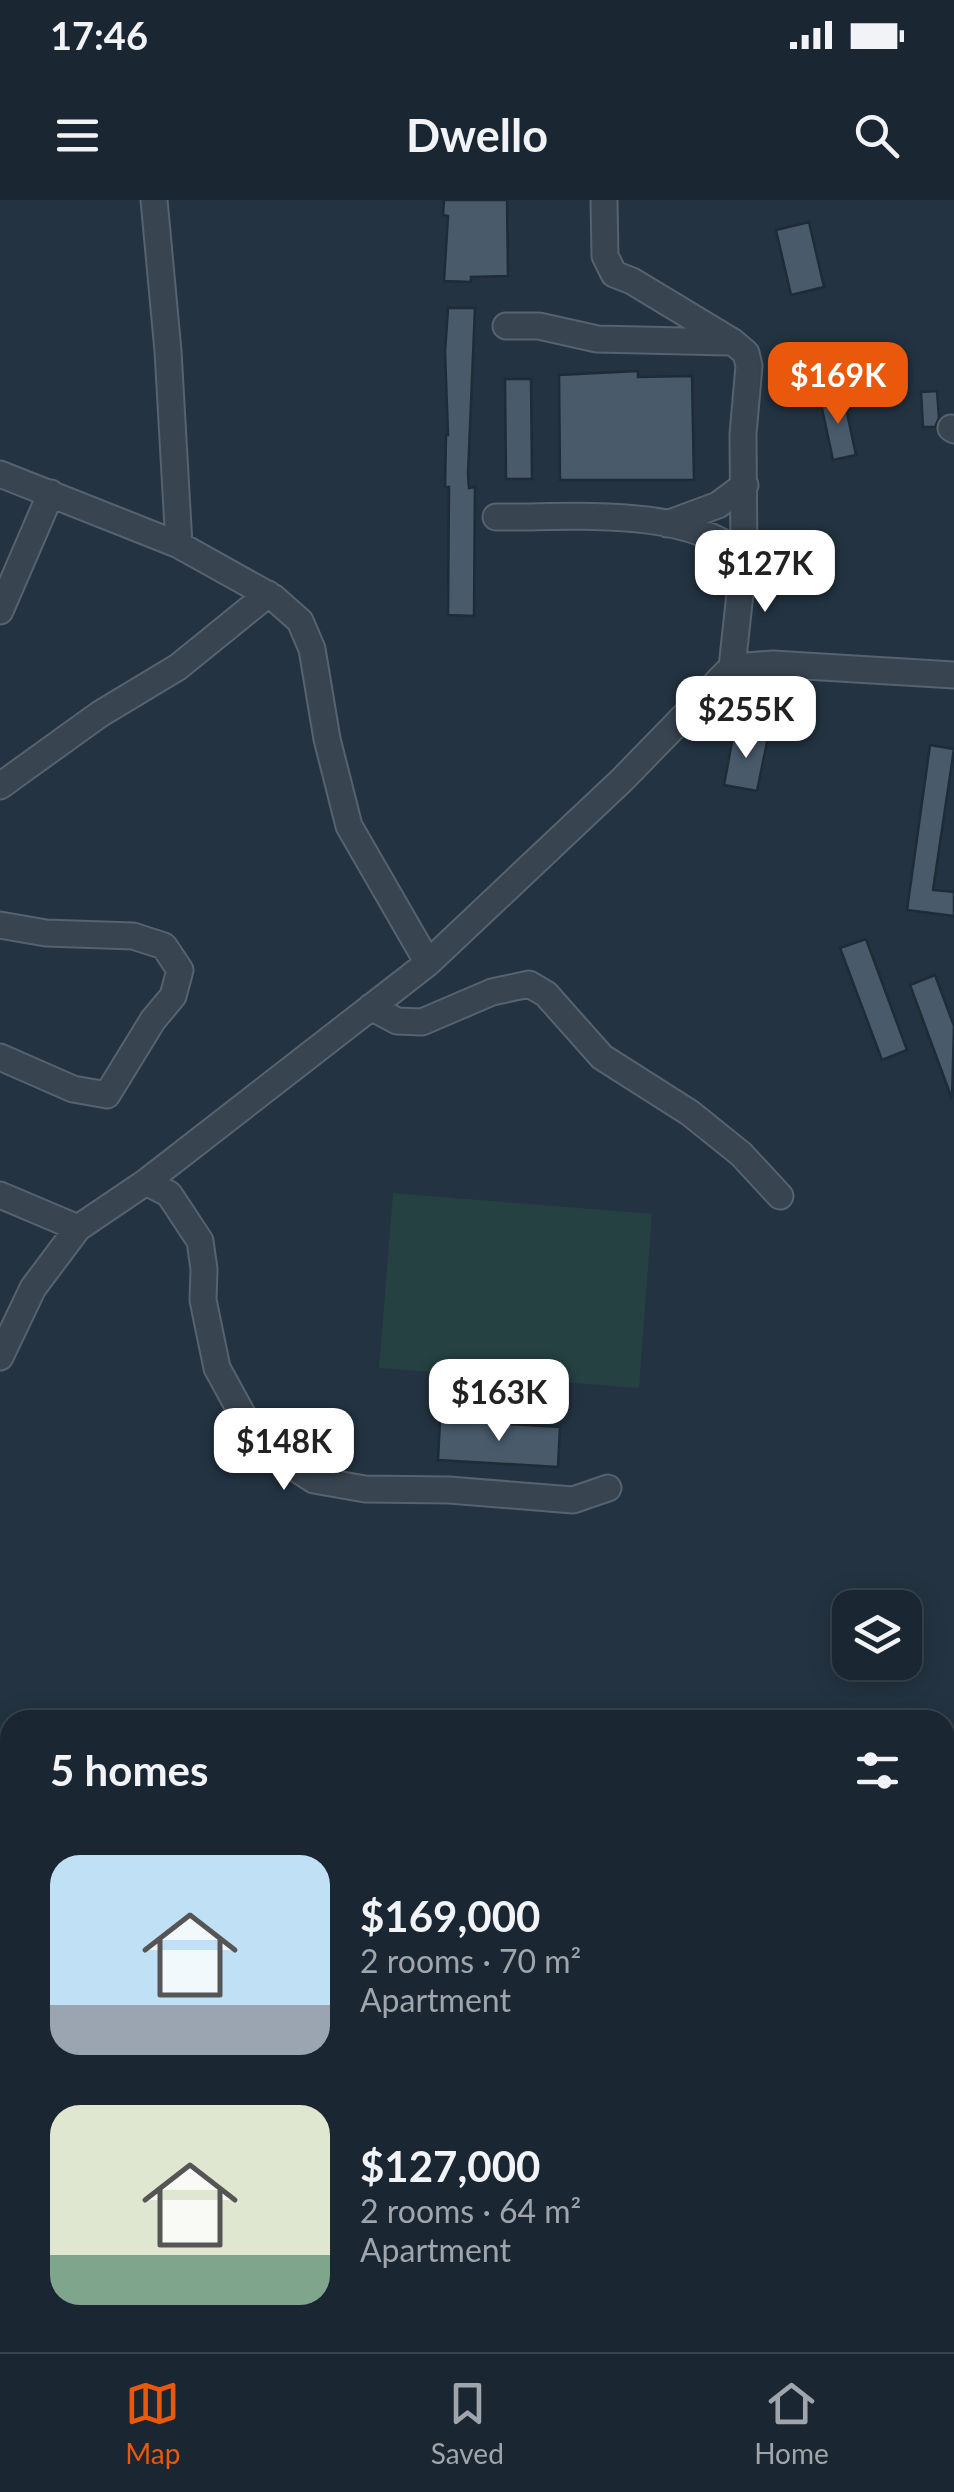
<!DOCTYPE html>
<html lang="en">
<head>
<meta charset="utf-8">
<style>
	body { margin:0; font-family:Lato,sans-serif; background:#27323d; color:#f1f3f6; height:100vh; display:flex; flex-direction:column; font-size:38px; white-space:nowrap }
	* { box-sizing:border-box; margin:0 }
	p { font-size:32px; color:#9fa5ab }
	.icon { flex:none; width:55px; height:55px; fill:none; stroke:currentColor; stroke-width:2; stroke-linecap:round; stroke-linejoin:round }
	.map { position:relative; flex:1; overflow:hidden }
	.side { position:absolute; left:0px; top:1510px; width:955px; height:642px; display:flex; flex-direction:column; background:#1a2631; border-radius:30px 30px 0 0; box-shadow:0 5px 25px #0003,0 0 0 2px #38434d }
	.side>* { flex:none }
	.tools { position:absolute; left:832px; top:1390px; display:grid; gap:20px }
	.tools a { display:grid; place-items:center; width:90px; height:90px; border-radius:20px; background:#1a2631; box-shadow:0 5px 25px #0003,0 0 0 2px #38434d; font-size:50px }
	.price { position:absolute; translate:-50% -85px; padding:0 22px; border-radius:20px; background:#fff; color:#222; font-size:32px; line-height:65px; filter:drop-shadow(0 2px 5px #0008) }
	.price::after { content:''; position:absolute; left:50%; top:60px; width:30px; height:22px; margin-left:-15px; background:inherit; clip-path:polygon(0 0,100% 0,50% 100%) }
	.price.active { background:#ea580c; color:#fff }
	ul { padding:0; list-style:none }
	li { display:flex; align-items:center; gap:30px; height:250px; padding:0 50px }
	li span { display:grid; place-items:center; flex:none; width:280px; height:200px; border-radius:30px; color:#555 }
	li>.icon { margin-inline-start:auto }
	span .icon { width:120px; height:120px; fill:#fffc; stroke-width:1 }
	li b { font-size:42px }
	h2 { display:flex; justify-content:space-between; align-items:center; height:120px; padding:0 50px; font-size:42px }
	.status { display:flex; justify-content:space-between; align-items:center; height:70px; padding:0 50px; background:#1a2631; direction:ltr }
	.status svg { height:28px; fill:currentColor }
	header { display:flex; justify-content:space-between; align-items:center; height:130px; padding:0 50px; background:#1a2631; font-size:45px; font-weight:700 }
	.menu { display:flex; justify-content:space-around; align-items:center; height:140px; border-top:2px solid #38434d; background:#1a2631; font-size:28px; color:#9fa5ab }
	.menu a { display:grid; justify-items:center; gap:5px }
	.menu .active { color:#ea580c }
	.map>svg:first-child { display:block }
</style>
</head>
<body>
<div class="status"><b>17:46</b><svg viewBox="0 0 49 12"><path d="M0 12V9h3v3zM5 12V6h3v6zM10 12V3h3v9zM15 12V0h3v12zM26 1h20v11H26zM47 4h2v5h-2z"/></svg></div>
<header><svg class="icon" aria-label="menu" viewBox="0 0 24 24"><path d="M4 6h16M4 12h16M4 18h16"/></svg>Dwello<svg class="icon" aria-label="search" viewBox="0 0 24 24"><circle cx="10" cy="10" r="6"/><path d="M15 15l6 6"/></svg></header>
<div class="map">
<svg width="954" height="2152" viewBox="0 0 954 2152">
	<rect width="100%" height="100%" fill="#233341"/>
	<!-- green -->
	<path fill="#254142" d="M 393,993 L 652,1014 L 639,1188 L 379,1168 Z"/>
	<!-- building -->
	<path fill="#495a6a" stroke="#1f2b37" stroke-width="2.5" d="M 444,0 L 507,0 L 508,76 L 471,77 L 471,82 L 444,81 L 448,16 L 443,15 Z
		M 809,22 L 824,87 L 791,95 L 776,30 Z
		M 448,108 L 475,108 L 468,275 L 469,288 L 475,287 L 474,416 L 448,415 L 449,287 L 445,287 L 446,235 L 448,235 L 445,152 Z
		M 638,171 L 638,177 L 692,176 L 694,280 L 560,280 L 559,175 Z
		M 505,179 L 531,179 L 532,279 L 506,279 Z
		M 937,191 L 939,218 L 935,227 L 923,227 L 921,192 Z
		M 843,194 L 856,255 L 833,260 L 820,199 Z
		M 734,531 L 768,537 L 757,591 L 724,585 Z
		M 930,545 L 954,549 L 933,690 L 954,692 L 954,716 L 907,710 Z
		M 866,739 L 907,850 L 882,860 L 840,748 Z
		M 935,775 L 954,826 L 952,899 L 910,785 Z
		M 440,1220 L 560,1227 L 558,1267 L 438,1260 Z"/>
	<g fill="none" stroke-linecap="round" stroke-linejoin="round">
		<!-- minor casing -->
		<g stroke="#56626e" stroke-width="29">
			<path id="minor" d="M 154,0 L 168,151 L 179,345
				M 604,0 L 605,56 L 614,74 L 632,81 L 733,142 L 746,153 L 749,166 L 743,234 L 744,357 L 732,467
				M 506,126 L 539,126 L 597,139 L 728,142
				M 951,228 L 954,230
				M 0,274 L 179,345 L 274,398 L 300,421 L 312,449 L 327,539 L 349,626 L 428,763
				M 496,317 C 572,318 683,305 744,357
				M 667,324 L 718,305 L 745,285
				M 0,411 L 51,293
				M 0,586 L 100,514 L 178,467 L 268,394
				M 0,725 L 46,733 L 133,736 L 164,746 L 180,770 L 173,796 L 153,820 L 107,895 L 73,889 L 0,857
				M 371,807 L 397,821 L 422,822 L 492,792 L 529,784 L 546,794 L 602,857 L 690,913 L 741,954 L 780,996
				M 146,982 L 169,994 L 200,1041 L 204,1069 L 203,1100 L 217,1168 L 246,1221 L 288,1263 L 314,1280 L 365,1289 L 449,1290 L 573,1300 L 608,1288
				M 0,995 L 78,1028
				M 0,1157 L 33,1088 L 78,1028 L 146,982 L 428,763 L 622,580 L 732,467 L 773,464 L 954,475
				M 0,1921 L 10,1925
				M 453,2142 L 464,2152"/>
		</g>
		<!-- minor -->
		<use href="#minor" stroke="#384450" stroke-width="25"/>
	</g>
</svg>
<div class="tools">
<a><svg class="icon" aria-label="layers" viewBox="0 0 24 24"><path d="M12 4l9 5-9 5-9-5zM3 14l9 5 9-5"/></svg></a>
</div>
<b class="price active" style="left:838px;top:227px">$169K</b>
<b class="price" style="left:765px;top:415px">$127K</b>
<b class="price" style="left:746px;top:561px">$255K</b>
<b class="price" style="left:499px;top:1244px">$163K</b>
<b class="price" style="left:284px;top:1293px">$148K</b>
<section class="side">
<h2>5 homes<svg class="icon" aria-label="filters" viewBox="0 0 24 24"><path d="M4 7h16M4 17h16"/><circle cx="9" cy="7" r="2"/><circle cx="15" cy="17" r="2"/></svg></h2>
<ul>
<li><span style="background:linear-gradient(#bfe0f5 75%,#9aa5b1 0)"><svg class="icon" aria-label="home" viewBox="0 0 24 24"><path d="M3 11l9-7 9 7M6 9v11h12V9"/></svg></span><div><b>$169,000</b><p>2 rooms · 70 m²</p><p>Apartment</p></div></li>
<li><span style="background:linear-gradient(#dfe7d0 75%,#7fa58c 0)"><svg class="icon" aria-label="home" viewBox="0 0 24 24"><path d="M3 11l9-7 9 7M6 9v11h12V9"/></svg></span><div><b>$127,000</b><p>2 rooms · 64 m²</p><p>Apartment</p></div></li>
</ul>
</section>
</div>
<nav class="menu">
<a class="active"><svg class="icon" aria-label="map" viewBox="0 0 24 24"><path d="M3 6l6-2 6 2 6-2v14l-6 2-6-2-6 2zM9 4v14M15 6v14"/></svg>Map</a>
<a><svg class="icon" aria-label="saved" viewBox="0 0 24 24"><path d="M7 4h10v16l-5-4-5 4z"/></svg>Saved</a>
<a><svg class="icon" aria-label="home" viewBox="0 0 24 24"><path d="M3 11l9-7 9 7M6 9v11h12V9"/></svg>Home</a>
</nav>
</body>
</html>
